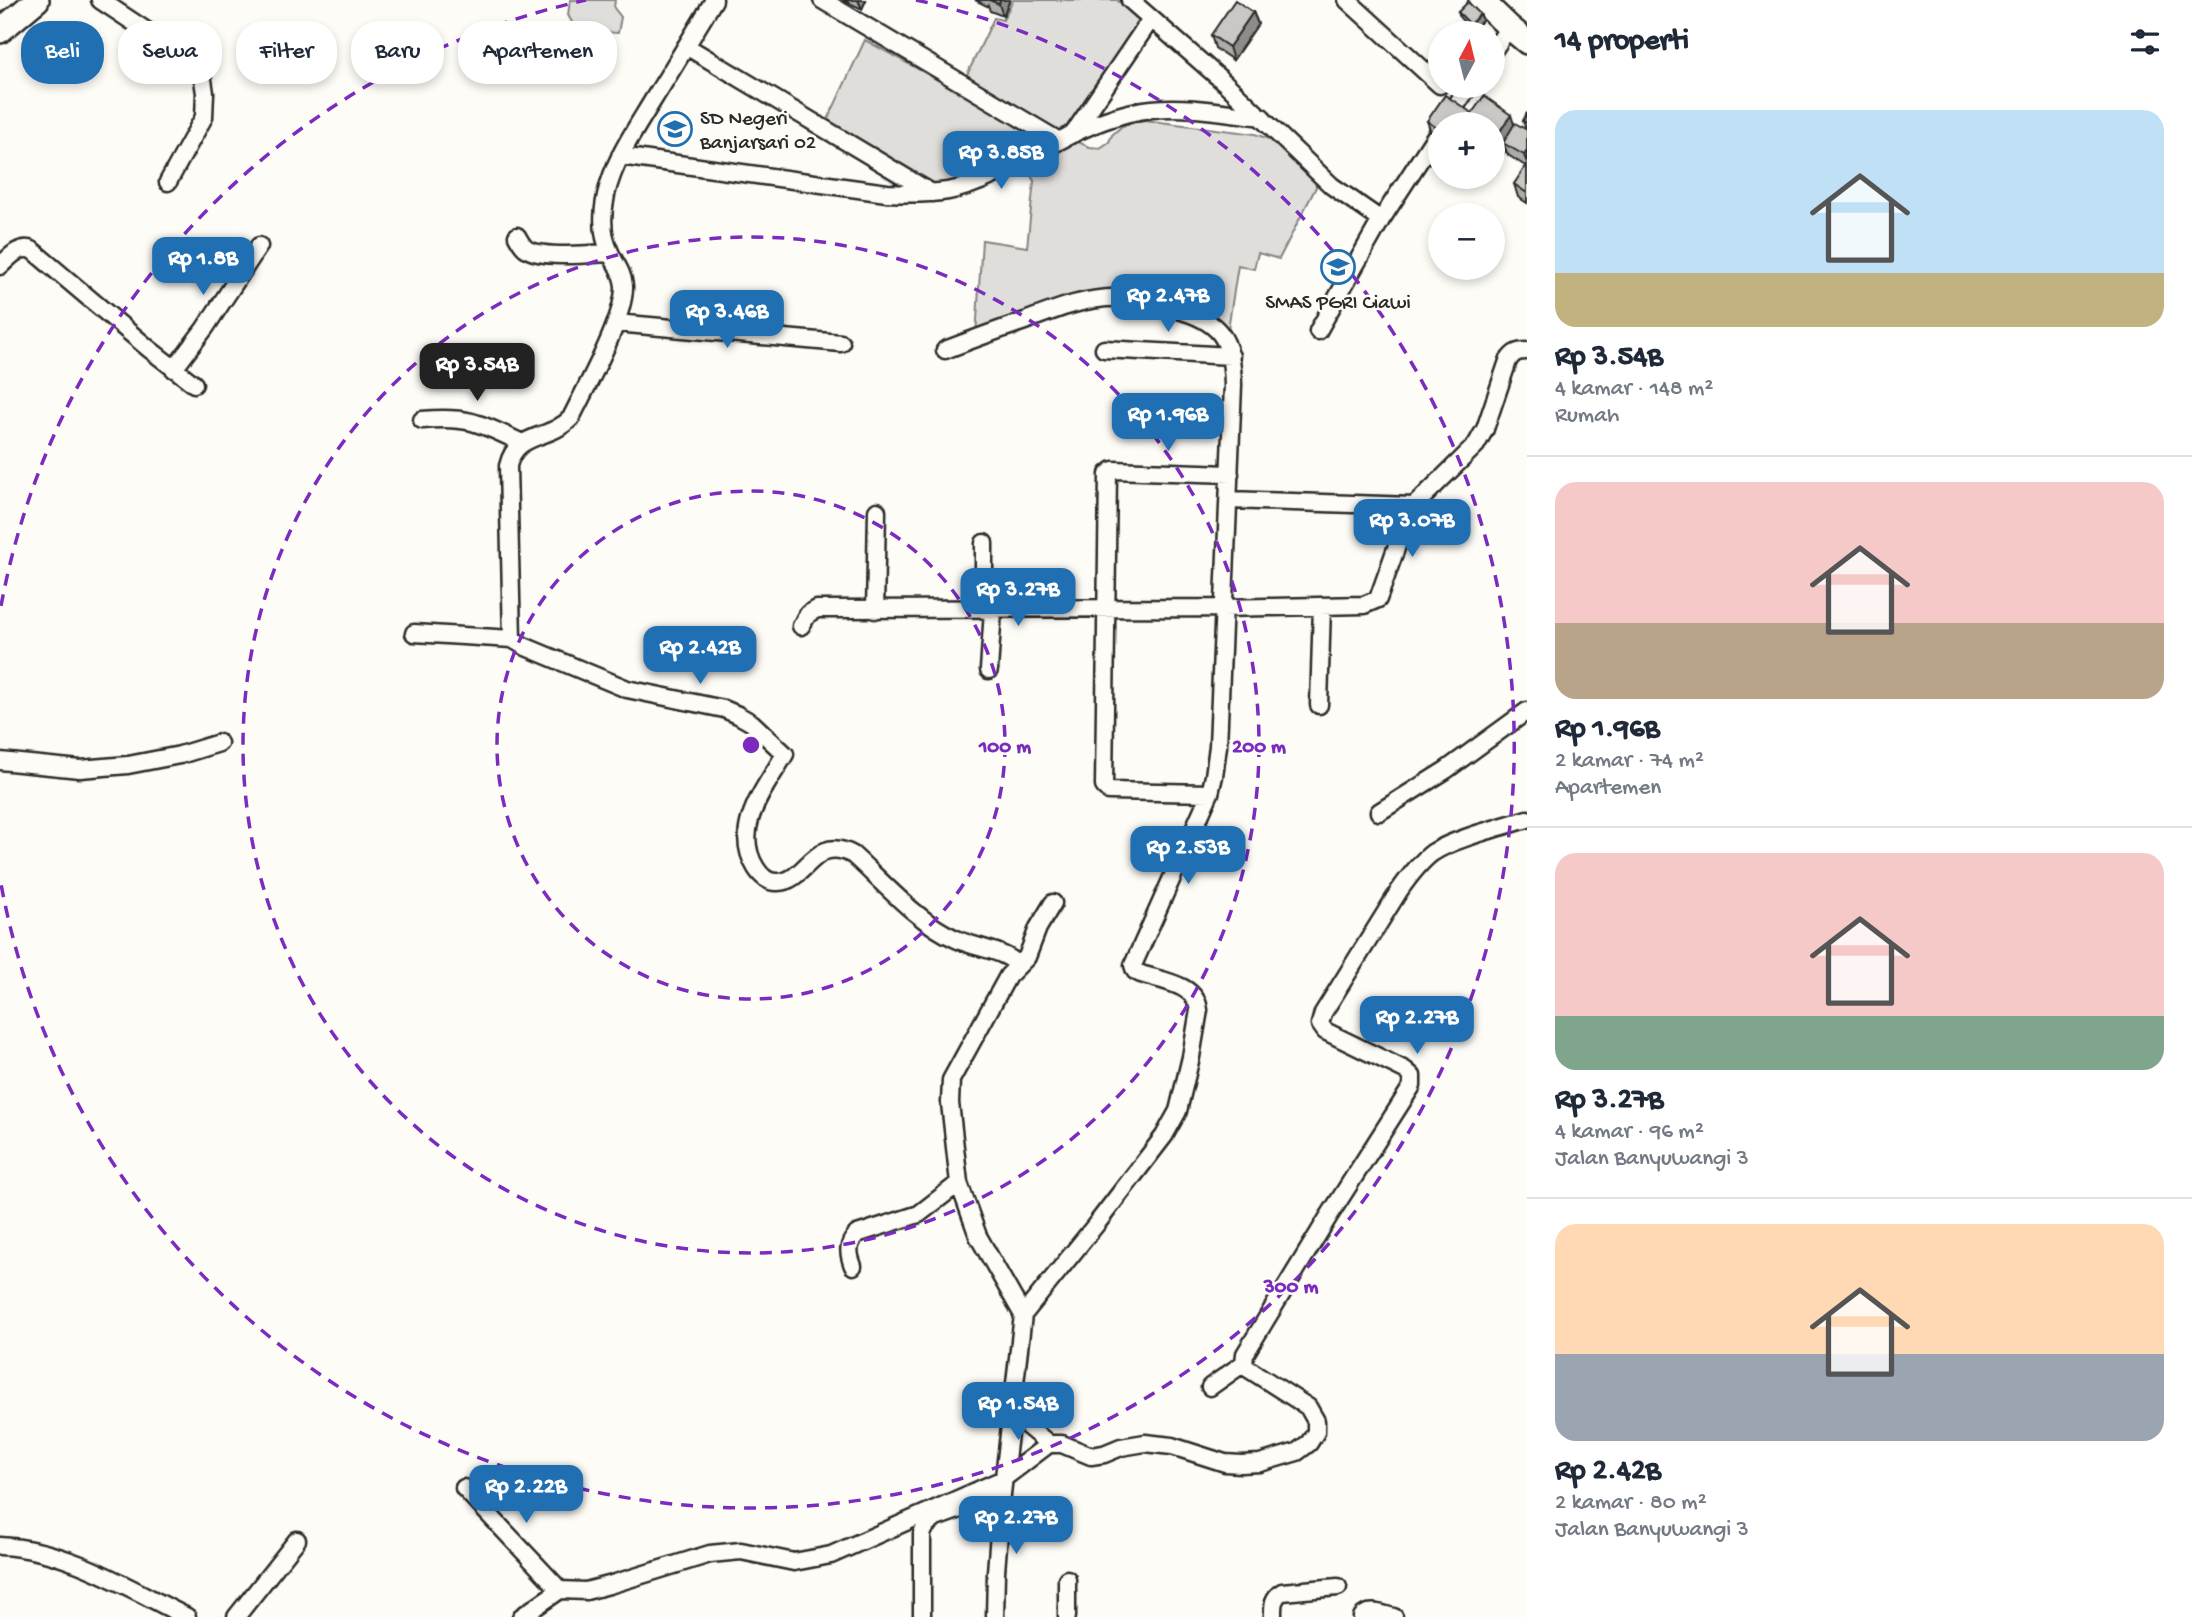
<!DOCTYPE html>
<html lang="id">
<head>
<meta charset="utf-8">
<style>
	body { margin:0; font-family:"Gochi Hand",sans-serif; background:#f6f6f7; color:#1f2937; height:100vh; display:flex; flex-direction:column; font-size:26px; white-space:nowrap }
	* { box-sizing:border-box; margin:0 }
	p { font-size:23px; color:#747a83 }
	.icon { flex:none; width:38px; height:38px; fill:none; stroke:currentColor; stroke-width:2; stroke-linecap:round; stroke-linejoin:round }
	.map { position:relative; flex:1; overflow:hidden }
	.sheet { display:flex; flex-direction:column; background:#fff; width:665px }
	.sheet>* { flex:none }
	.banner { position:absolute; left:21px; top:21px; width:665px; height:63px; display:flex; gap:14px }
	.needle { width:46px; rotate:7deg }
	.fabs { position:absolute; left:1428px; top:21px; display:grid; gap:14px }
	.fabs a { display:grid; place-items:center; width:77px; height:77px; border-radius:50%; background:#fff; box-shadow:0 4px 10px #0003; font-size:35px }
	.price { position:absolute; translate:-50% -60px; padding:0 16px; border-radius:14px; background:#1f6fb2; color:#fff; font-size:23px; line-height:46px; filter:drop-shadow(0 2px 4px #0008) }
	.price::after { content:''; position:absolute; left:50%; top:42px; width:21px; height:16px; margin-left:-10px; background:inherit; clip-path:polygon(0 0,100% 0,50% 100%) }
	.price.active { background:#222; color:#fff }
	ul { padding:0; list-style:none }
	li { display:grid; align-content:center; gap:14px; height:371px; padding:0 28px }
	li+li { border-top:2px solid #e0e1e3 }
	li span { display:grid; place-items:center; height:217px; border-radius:21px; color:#555 }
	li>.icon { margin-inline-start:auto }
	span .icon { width:126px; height:126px; fill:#fffc; stroke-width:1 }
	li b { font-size:30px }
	h2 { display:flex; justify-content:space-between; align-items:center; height:84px; padding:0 28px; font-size:30px }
	.tag { padding:0 24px; border-radius:28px; background:#fff; box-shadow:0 4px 10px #0003; font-size:24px; line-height:63px }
	.tag.active { background:#1f6fb2; color:#fff }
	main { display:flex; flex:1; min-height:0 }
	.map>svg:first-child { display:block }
</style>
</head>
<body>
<main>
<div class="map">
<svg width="1527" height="1617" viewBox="0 0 1527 1617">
	<rect width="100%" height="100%" fill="#fdfcf7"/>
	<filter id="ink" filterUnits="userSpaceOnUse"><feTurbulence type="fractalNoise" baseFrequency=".0143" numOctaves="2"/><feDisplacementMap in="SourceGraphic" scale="14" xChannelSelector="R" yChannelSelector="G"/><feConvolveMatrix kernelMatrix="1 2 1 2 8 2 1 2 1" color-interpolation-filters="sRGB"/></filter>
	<g filter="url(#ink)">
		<!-- green -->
		<path fill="#dfdeda" stroke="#858482" stroke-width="2" d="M 570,0 L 615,0 L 614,8 L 621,17 L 618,33 L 587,31 L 574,26 L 568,15 Z
			M 1013,0 L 1117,0 L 1139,20 L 1139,32 L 1076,141 L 1089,147 L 1100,148 L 1109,142 L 1112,135 L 1122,126 L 1144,120 L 1255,134 L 1285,145 L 1314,174 L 1316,187 L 1279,259 L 1258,253 L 1254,269 L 1238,265 L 1228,329 L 1197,314 L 1103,291 L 1028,328 L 1015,336 L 1002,331 L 976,336 L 982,240 L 1027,247 L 1034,181 L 1023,161 L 982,188 L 903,187 L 891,170 L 823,130 L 865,40 L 978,102 L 965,79 L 994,18 L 1003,20 Z"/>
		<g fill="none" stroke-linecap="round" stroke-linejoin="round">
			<!-- street casing -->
			<g stroke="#2b2b2b" stroke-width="21">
				<path id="street" d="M 100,0 L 201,67 L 205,93 L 204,117 L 168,182
					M 714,0 C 694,33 674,67 653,100 C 635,130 614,160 606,195 C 602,214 601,234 610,252 C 615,264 623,272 624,286 C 625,318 586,387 571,418 C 549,441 516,431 508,466 L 512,639 L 526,647 L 627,689 L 724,709 L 738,715 L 752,723 L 785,754 C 765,789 731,828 756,868 C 761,876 769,883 778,882 C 807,882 814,833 853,855 C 882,881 919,923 954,938 C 976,949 1000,948 1019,965 L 1008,976 L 951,1080 L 950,1103 L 959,1183 L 978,1236 L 1023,1315
					M 1130,0 L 1225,83 L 1332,186 L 1381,220 L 1440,129
					M 1347,0 L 1440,85
					M 686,46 L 932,193
					M 1493,51 L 1509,27
					M 1447,119 L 1469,86
					M 1073,134 L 1151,19
					M 1059,141 C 1086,126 1121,112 1152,109 C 1188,105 1226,113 1262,117
					M 620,156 L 887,193 C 907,194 928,194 948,191 C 983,185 1027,158 1059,141 L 822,0
					M 517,236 C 520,241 522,246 527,249 C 543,259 591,254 610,253
					M 0,266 C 9,258 19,245 32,250 L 148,348 L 194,384
					M 616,323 L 841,343
					M 1318,331 L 1381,220
					M 1104,349 L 1231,356
					M 174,369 L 205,328 L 259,246
					M 422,420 C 469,416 480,423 522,443
					M 1229,500 L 1414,506
					M 875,610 L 877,511
					M 984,610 L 984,543
					M 801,626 L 808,614 L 817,609 L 1222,608 L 1364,605 L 1378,599 L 1405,523 L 1414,506 L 1476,445 L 1485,429 L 1508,361 C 1513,353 1517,351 1527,351
					M 414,633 L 512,639
					M 989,670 L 993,610
					M 1319,705 L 1322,606
					M 0,761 L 80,769 L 128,765 L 180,755 L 219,743
					M 1210,793 L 1109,791 L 1104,786 L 1108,474 L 1113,470 L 1230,474
					M 1379,812 L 1446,770 L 1527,711
					M 1019,965 L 1027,957 L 1038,928 L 1053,903
					M 853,1266 C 848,1253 847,1245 857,1234 L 919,1214 L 959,1183
					M 1210,1387 L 1244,1363 L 1245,1354 L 1329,1216 L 1412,1086 L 1412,1076 L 1405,1070 L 1325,1031 L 1320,1024 L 1323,1013 L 1399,891 C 1408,878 1419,863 1432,853 C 1453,839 1501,827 1527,819
					M 1010,1412 L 1049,1444
					M 464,1488 L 560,1590
					M 0,1546 C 68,1549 128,1588 187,1617
					M 1067,1579 L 1067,1617
					M 236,1617 L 297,1540
					M 521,1617 L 560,1590 L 586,1591 L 609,1585 L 710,1554 L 741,1551 L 794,1562 L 831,1555 L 1003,1479 L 1049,1444 L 1062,1444 L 1091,1456 L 1104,1454 L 1121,1447 L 1145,1443 L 1172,1446 L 1225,1463 L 1241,1464 L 1260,1463 L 1297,1452 L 1309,1443 L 1316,1432 L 1316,1421 L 1308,1407 L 1247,1368 L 1244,1363
					M 922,1617 L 922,1533 L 927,1525 L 936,1518 L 1002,1494 L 1023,1315 L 1098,1222 L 1164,1136 L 1178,1111 L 1191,1057 L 1199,1010 C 1196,984 1162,981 1141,974 L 1135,971 L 1133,965 L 1210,793 L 1214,776 L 1218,746 L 1233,385 C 1232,339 1221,321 1175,309 C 1159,304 1141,299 1123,298 C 1089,296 1056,309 1025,321 C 998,330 971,340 945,350
					M 995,1617 L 996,1572 L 1002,1494
					M 1273,1617 C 1273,1606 1272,1598 1282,1592 L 1338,1587
					M 1362,1617 C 1369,1608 1384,1615 1394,1617"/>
			</g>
			<!-- secondary casing -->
			<g stroke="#2b2b2b" stroke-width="28">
				<path id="secondary" d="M 1481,0 L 1509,27 L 1527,42
					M 0,31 L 37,0"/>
			</g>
			<!-- street -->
			<use href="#street" stroke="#fdfcf7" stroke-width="16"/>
			<!-- secondary -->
			<use href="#secondary" stroke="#fdfcf7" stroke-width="23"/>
		</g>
		<!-- wall -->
		<path fill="#adaca9" stroke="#2b2b2b" stroke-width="2" d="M 843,0 L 866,0 L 862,9 Z
			M 975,0 L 1010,0 L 1003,16 L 990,11 L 988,5 L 987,6 Z
			M 1253,12 L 1258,24 L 1233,60 L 1215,48 L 1211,35 Z
			M 1458,12 L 1480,14 L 1483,20 L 1472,30 L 1460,18 Z
			M 1472,113 L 1526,130 L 1523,121 L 1527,113 L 1527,167 L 1508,155 L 1493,124 L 1440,124 L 1440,144 L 1434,140 L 1427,121 Z
			M 1527,168 L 1527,203 L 1518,197 L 1514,184 Z"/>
		<!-- shaded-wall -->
		<path fill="#8d8c89" stroke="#2b2b2b" stroke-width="2" d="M 858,0 L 866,0 L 862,9 Z
			M 1000,0 L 1010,0 L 1003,16 L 999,4 Z
			M 1253,12 L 1258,24 L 1233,60 L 1229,47 Z
			M 1480,14 L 1483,20 L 1472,30 L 1470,24 Z
			M 1511,115 L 1517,133 L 1503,143 L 1506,150 L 1493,169 L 1493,141 Z
			M 1527,150 L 1527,163 L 1524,155 Z"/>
		<!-- building -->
		<path fill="#c9c8c4" stroke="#2b2b2b" stroke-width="2" d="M 989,0 L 1000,0 L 999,4 Z
			M 1235,0 L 1253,12 L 1229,47 L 1211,35 Z
			M 1468,2 L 1480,14 L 1470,24 L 1458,12 Z
			M 1445,95 L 1472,113 L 1484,96 L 1511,115 L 1493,141 L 1493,124 L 1440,124 L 1440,130 L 1427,121 Z
			M 1527,113 L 1527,123 L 1523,121 Z
			M 1515,123 L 1527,130 L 1527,150 L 1524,155 L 1503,143 Z
			M 1525,167 L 1527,168 L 1527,193 L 1514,184 Z"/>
	</g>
	<!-- distance rings -->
	<g fill="none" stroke="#7b2cbf" stroke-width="3.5" stroke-dasharray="12 9">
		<circle cx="751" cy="745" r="254"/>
		<circle cx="751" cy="745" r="508"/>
		<path d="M1 606A763 763 0 0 1 586 0M916 0A763 763 0 1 1 1 884"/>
	</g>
	<!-- icons -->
	<defs>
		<g id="school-ring" transform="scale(1.75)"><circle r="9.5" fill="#fdfcf7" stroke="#1f6fb2" stroke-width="1.5"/><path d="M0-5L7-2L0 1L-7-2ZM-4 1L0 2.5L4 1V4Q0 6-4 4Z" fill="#1f6fb2"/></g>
	</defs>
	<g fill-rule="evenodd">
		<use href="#school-ring" x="675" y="129"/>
		<use href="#school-ring" x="1338" y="267"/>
	</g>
	<g text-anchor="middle" stroke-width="5" stroke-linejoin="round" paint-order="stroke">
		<!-- poi labels -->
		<g font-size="21" fill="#2b2b2b" stroke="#fdfcf7" text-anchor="start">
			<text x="700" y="124">SD Negeri<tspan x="700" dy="24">Banjarsari 02</tspan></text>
			<text x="1338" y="308" text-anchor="middle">SMAS PGRI Ciawi</text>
		</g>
	</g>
	<circle cx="751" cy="745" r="10" fill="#7b2cbf" stroke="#fdfcf7" stroke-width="3.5"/>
	<g font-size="21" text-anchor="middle" font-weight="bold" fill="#7b2cbf" stroke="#fdfcf7" stroke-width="5" stroke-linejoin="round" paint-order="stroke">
		<text x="1005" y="752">100 m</text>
		<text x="1259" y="752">200 m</text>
		<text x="1291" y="1292">300 m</text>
	</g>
</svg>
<div class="fabs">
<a><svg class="needle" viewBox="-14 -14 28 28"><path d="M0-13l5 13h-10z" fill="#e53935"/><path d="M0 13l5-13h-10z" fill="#747a83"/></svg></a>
<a>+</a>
<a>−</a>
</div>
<b class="price" style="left:1001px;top:191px">Rp 3.85B</b>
<b class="price" style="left:203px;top:297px">Rp 1.8B</b>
<b class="price" style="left:1168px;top:334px">Rp 2.47B</b>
<b class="price" style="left:727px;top:350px">Rp 3.46B</b>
<b class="price active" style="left:477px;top:403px">Rp 3.54B</b>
<b class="price" style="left:1168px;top:453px">Rp 1.96B</b>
<b class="price" style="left:1412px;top:559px">Rp 3.07B</b>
<b class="price" style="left:1018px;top:628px">Rp 3.27B</b>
<b class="price" style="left:700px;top:686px">Rp 2.42B</b>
<b class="price" style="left:1188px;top:886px">Rp 2.53B</b>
<b class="price" style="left:1417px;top:1056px">Rp 2.27B</b>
<b class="price" style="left:1018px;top:1442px">Rp 1.54B</b>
<b class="price" style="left:526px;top:1525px">Rp 2.22B</b>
<b class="price" style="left:1016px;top:1556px">Rp 2.27B</b>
<div class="banner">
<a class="tag active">Beli</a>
<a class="tag">Sewa</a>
<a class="tag">Filter</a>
<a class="tag">Baru</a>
<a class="tag">Apartemen</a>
</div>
</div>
<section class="sheet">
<h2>14 properti<svg class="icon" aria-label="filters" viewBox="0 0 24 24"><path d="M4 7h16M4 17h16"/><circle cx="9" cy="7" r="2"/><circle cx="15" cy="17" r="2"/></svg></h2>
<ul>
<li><span style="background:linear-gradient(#bfe0f5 75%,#c2b280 0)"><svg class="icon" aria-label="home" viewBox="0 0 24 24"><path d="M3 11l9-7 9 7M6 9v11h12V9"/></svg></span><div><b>Rp 3.54B</b><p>4 kamar · 148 m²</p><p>Rumah</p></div></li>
<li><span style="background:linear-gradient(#f6c9c9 65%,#b9a48a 0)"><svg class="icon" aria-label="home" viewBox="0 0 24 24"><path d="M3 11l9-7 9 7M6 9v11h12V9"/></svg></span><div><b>Rp 1.96B</b><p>2 kamar · 74 m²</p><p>Apartemen</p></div></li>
<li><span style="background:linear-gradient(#f6c9c9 75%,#7fa58c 0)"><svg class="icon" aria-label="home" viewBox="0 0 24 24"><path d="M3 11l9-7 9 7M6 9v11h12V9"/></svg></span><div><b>Rp 3.27B</b><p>4 kamar · 96 m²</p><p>Jalan Banyuwangi 3</p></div></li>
<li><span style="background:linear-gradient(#ffd9b3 60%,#9aa5b1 0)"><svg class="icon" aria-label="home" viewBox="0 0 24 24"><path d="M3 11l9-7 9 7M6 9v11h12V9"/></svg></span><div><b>Rp 2.42B</b><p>2 kamar · 80 m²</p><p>Jalan Banyuwangi 3</p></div></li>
</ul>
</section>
</main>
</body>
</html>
